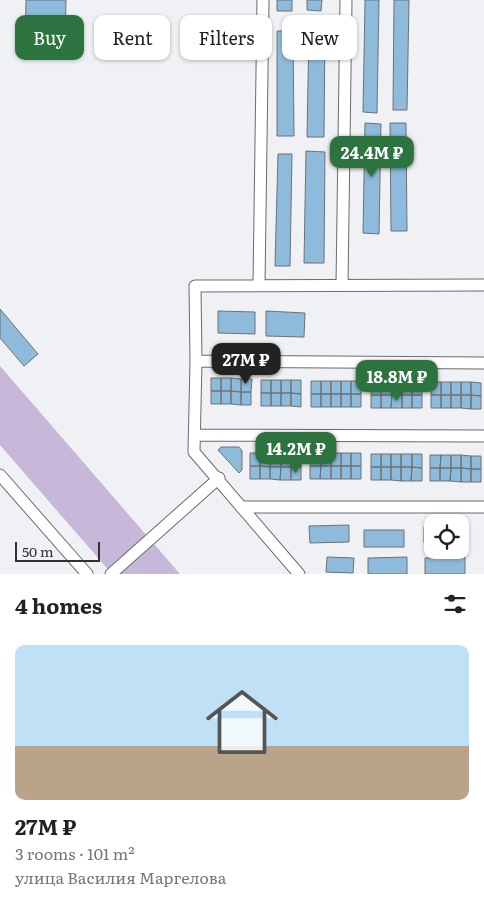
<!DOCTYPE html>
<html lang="en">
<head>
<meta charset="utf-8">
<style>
	body { margin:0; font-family:Literata,serif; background:#f6f6f6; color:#222; height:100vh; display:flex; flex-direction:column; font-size:19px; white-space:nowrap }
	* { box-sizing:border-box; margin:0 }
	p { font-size:16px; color:#767676 }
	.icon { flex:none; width:28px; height:28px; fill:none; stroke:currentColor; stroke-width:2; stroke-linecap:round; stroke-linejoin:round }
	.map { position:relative; height:574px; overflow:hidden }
	.panel { display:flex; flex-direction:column; background:#fff; flex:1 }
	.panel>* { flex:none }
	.guide { position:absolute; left:15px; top:15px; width:455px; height:45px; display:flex; gap:10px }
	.buttons { position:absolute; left:424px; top:514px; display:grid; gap:10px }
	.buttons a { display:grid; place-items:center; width:45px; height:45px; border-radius:10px; background:#fff; box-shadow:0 1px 4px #0004; font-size:25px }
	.scale { position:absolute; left:15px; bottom:12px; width:85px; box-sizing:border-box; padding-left:5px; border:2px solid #303132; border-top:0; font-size:14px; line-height:18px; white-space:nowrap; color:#303132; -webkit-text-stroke:4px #eff1f4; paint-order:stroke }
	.price { position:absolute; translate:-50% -42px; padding:0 11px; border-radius:10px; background:#2c733f; color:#fff; font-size:16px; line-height:32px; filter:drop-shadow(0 1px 2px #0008) }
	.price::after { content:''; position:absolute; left:50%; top:30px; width:15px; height:11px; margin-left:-8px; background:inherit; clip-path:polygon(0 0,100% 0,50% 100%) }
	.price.selected { background:#222; color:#fff }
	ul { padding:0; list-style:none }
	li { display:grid; align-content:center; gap:10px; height:265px; padding:0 15px }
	li span { display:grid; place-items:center; height:155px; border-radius:10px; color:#555 }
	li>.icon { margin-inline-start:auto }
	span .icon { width:90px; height:90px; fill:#fffc; stroke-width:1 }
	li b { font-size:21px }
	h2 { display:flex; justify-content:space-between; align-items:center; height:60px; padding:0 15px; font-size:21px }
	.pill { padding:0 18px; border-radius:10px; background:#fff; box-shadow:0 1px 4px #0004; font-size:18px; line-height:45px }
	.pill.selected { background:#2c733f; color:#fff }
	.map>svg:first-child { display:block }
</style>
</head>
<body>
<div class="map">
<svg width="484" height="574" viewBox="0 0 484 574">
	<rect width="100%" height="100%" fill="#eff1f4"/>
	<!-- green -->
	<path fill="#c7b8d9" d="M 0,366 L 180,574 L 112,574 L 0,445 Z"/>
	<!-- building -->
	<path fill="#8ebbdb" stroke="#6e7173" d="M 26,0 L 66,0 L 65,51 L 25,50 Z
		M 277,0 L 292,0 L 292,11 L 277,11 Z
		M 307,0 L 322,0 L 321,11 L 307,10 Z
		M 365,0 L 379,0 L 377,113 L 363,112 Z
		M 394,0 L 409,0 L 407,110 L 393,110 Z
		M 309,27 L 325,27 L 324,137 L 307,137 Z
		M 277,31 L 293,31 L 294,136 L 277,136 Z
		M 365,123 L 381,124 L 379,234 L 363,233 Z
		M 390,123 L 406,123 L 407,231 L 391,231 Z
		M 306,151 L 325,152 L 324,263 L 304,263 Z
		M 278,154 L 292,154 L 290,266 L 275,266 Z
		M 0,309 L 38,354 L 24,366 L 0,338 Z
		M 218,311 L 255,312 L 255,334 L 218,333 Z
		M 266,311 L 305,313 L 304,337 L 266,336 Z
		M 211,378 L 221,378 L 221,391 L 211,391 Z
		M 221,378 L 231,378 L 231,391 L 221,391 Z
		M 231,378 L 241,379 L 241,392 L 231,391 Z
		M 241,379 L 252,379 L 251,392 L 241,392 Z
		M 261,380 L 271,380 L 271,393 L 261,393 Z
		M 271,380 L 281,380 L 281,393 L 271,393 Z
		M 281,380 L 291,380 L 291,393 L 281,393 Z
		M 291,380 L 301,380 L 301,394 L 291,393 Z
		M 311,381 L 321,381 L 321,394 L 311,394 Z
		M 321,381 L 331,381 L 331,394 L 321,394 Z
		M 331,381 L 341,381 L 341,394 L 331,394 Z
		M 341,381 L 351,381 L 351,394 L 341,394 Z
		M 351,381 L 362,381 L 361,394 L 351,394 Z
		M 371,382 L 382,382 L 381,395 L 371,395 Z
		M 382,382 L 392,382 L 392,395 L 381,395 Z
		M 392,382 L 402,382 L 402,395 L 392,395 Z
		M 402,382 L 412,382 L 412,395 L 402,395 Z
		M 412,382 L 422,382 L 422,395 L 412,395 Z
		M 431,382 L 441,382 L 441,395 L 431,395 Z
		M 441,382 L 451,382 L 451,395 L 441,395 Z
		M 451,382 L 461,382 L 461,395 L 451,395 Z
		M 461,382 L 471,382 L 471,395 L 461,395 Z
		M 471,382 L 481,383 L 481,396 L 471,395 Z
		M 211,391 L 221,391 L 221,404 L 211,404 Z
		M 221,391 L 231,391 L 231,404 L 221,404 Z
		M 231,391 L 241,392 L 241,405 L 231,404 Z
		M 241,392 L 251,392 L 251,405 L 241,405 Z
		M 261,393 L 271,393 L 271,406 L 261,406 Z
		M 271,393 L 281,393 L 281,406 L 271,406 Z
		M 281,393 L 291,393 L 291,406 L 281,406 Z
		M 291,393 L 301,394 L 301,407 L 291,406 Z
		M 311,394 L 321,394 L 321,407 L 311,407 Z
		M 321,394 L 331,394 L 331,407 L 321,407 Z
		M 331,394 L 341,394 L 341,407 L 331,407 Z
		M 341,394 L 351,394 L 351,407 L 341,407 Z
		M 351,394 L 361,394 L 361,407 L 351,407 Z
		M 371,395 L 381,395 L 381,408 L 371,408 Z
		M 381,395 L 392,395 L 391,408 L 381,408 Z
		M 392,395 L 402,395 L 402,408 L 391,408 Z
		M 402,395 L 412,395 L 412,408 L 402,408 Z
		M 412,395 L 422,395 L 422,408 L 412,408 Z
		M 431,395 L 441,395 L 441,408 L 431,408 Z
		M 441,395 L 451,395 L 451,408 L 441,408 Z
		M 451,395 L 461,395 L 461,408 L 451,408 Z
		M 461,395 L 471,395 L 471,409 L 461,408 Z
		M 471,395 L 481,396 L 481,409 L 471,409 Z
		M 221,447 L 239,447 L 242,451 L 242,470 L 239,473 L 218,450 Z
		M 250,453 L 260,453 L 260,466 L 250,466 Z
		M 260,453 L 271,453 L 270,467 L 260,466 Z
		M 271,453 L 281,453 L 281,467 L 270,467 Z
		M 281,453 L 291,454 L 291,467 L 281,467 Z
		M 311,453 L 321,453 L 321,466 L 310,466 Z
		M 321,453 L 331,453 L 331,466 L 321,466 Z
		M 331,453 L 341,453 L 341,466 L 331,466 Z
		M 341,453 L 351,453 L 351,466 L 341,466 Z
		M 351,453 L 361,453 L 361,466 L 351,466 Z
		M 291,454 L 301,454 L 301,467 L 291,467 Z
		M 371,454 L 381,454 L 381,467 L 371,467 Z
		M 381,454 L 391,454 L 391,467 L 381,467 Z
		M 391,454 L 401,454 L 401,467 L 391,467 Z
		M 401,454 L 412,454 L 412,467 L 401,467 Z
		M 412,454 L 422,454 L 422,468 L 412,467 Z
		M 430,455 L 441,455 L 440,468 L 430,468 Z
		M 441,455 L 451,455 L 451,468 L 440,468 Z
		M 451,455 L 461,455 L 461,468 L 451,468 Z
		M 461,455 L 471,456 L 471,469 L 461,468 Z
		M 471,456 L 481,456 L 481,469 L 471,469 Z
		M 250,466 L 260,466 L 260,479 L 250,479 Z
		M 260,466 L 270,467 L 270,479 L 260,479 Z
		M 310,466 L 321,466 L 320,479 L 310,479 Z
		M 321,466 L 331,466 L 331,479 L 320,479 Z
		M 331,466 L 341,466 L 341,479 L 331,479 Z
		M 341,466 L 351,466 L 351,479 L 341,479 Z
		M 351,466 L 361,466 L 361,479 L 351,479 Z
		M 270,467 L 281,467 L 280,480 L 270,479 Z
		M 281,467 L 291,467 L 291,480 L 280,480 Z
		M 291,467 L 301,467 L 301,480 L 291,480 Z
		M 371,467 L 381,467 L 381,480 L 371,480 Z
		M 381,467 L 391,467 L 391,480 L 381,480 Z
		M 391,467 L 401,467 L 401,481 L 391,480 Z
		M 401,467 L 412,467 L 411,481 L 401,481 Z
		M 412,467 L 422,468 L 422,481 L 411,481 Z
		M 430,468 L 440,468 L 440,481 L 430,481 Z
		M 440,468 L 451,468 L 450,481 L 440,481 Z
		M 451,468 L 461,468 L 461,482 L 450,481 Z
		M 461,468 L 471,469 L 471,482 L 461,482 Z
		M 471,469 L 481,469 L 481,482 L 471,482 Z
		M 349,525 L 349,542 L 310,543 L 309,526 Z
		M 432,526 L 432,543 L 424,543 L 424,527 Z
		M 460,526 L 464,526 L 464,543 L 460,543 Z
		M 364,530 L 404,530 L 404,547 L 364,547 Z
		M 327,557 L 354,558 L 353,573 L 326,572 Z
		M 407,557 L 407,574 L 368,574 L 368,558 Z
		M 465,557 L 465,574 L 425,574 L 425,558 Z"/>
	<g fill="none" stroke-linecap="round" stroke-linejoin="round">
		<!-- minor casing -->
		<g stroke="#696b6e" stroke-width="13">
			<path id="minor" d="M 259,285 L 263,0
				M 342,285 L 346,0
				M 196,361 L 484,363
				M 196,435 L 484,436
				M 0,475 L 87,574
				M 241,507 L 484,507
				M 111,574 L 219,478
				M 299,574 L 194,452 L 196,361 L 195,286 L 484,285"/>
		</g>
		<!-- minor -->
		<use href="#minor" stroke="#fff" stroke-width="11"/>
	</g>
</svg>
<div class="buttons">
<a><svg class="icon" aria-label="locate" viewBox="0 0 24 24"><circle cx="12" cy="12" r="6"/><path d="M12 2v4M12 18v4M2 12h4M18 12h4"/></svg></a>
</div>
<div class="scale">50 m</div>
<b class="price" style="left:372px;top:178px">24.4M ₽</b>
<b class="price selected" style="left:246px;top:385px">27M ₽</b>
<b class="price" style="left:397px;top:402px">18.8M ₽</b>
<b class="price" style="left:296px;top:474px">14.2M ₽</b>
<div class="guide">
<a class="pill selected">Buy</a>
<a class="pill">Rent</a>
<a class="pill">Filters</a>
<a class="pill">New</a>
</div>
</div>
<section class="panel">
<h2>4 homes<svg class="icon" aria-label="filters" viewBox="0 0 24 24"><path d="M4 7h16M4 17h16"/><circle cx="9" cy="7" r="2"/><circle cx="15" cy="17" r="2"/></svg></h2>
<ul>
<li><span style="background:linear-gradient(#bfe0f5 65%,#b9a48a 0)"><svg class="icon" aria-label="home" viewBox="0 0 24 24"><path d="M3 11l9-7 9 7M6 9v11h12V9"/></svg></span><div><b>27M ₽</b><p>3 rooms · 101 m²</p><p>улица Василия Маргелова</p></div></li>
</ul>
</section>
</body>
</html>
